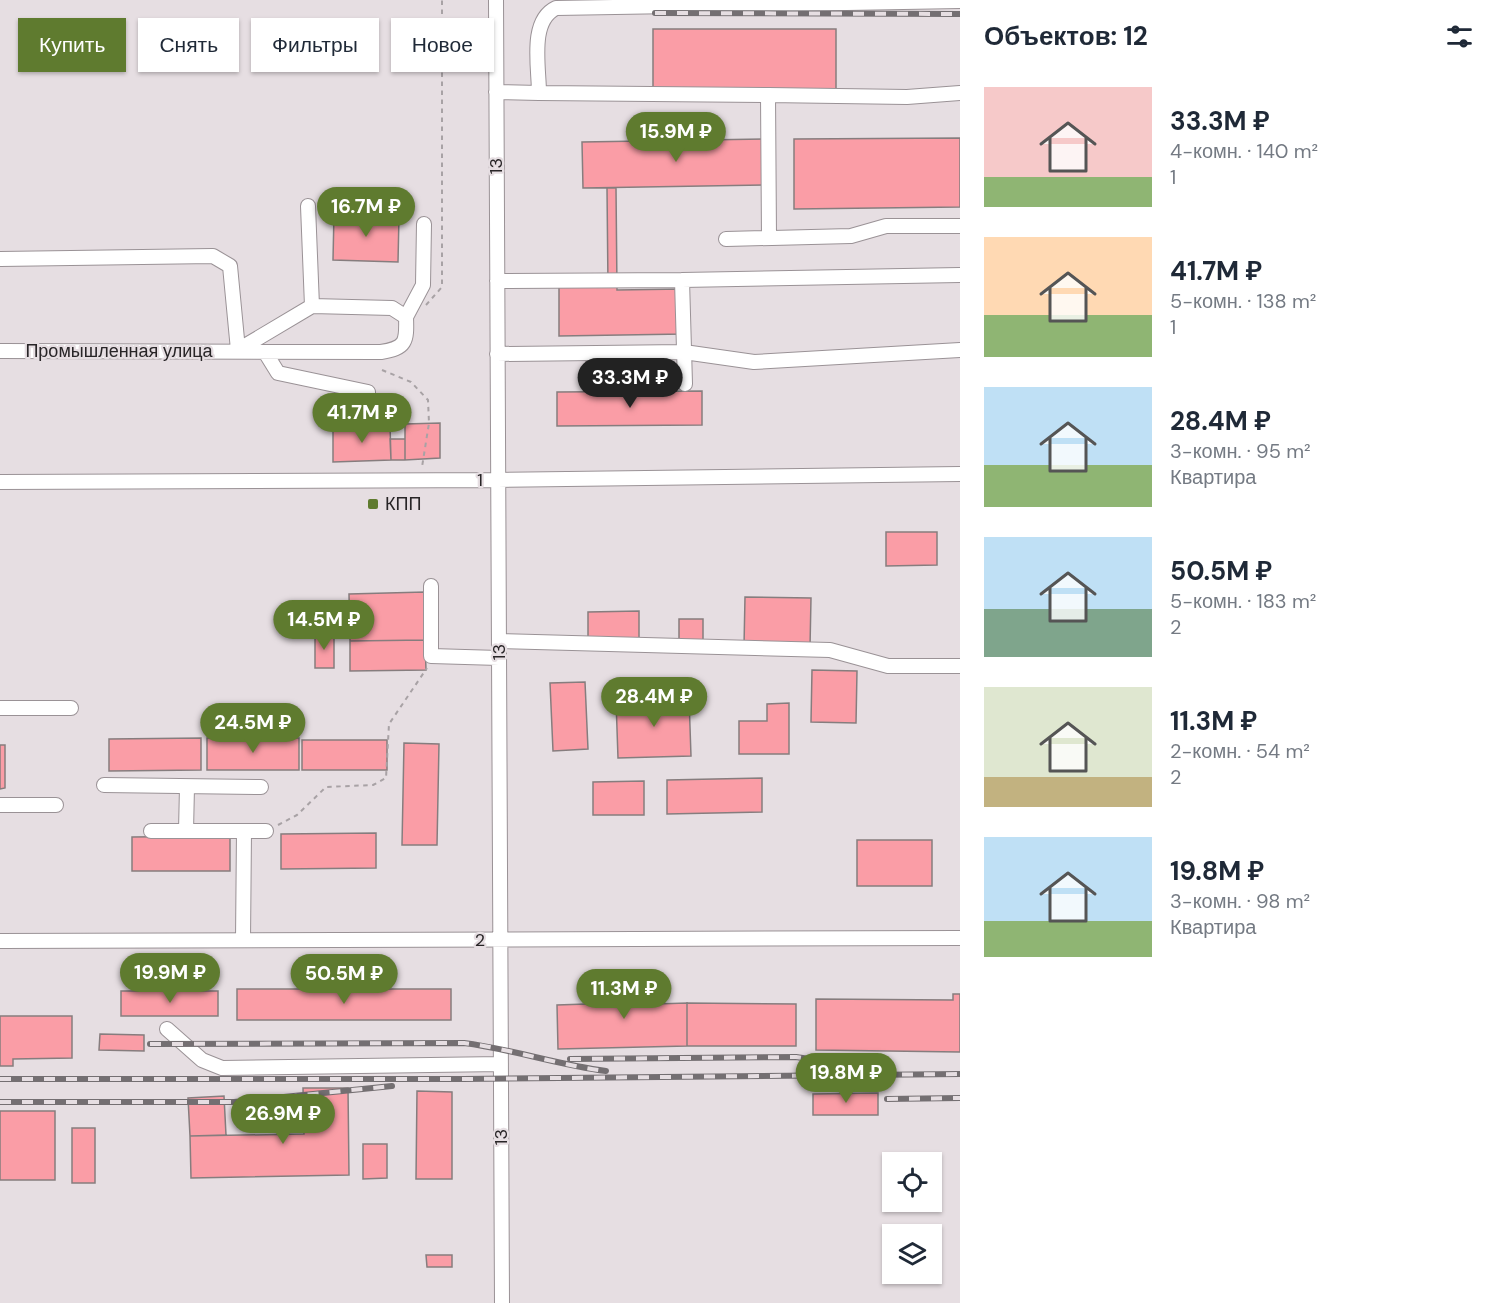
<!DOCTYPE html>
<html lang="ru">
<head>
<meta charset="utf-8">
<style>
	body { margin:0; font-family:"DM Sans",sans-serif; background:#f2f2f3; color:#1f2937; height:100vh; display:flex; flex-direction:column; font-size:22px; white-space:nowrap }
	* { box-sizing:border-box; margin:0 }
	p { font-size:20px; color:#747a83 }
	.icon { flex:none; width:33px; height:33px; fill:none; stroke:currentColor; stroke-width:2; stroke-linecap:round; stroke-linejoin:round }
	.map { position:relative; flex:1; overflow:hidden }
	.drawer { display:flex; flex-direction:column; background:#fff; width:540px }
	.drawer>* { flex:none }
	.top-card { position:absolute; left:18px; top:18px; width:570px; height:54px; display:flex; gap:12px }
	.fabs { position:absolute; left:882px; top:1152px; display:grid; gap:12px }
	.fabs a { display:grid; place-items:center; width:60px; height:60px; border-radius:0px; background:#fff; box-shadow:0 2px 4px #0004; font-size:30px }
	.price { position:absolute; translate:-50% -51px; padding:0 14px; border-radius:21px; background:#5f7b2f; color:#fff; font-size:20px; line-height:39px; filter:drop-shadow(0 2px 3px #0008) }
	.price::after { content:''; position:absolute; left:50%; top:36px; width:18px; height:14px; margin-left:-9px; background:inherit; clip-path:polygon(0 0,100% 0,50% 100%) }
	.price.current { background:#222; color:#fff }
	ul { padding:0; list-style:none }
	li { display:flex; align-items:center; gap:18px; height:150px; padding:0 24px }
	li span { display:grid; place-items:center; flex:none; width:168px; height:120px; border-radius:0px; color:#555 }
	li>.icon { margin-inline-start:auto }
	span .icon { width:72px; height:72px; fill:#fffc; stroke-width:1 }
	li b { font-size:26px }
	h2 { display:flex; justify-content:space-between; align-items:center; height:72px; padding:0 24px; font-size:26px }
	.pill { padding:0 21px; border-radius:0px; background:#fff; box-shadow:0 2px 4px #0004; font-size:21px; line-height:54px }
	.pill.current { background:#5f7b2f; color:#fff }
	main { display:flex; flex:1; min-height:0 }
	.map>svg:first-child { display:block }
</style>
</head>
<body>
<main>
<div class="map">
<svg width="960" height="1303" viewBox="0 0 960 1303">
	<rect width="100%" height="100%" fill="#e6dee2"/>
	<!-- building -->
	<path fill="#fa9da6" stroke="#867d7e" stroke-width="1.5" d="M 653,29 L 836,29 L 836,90 L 653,90 Z
		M 960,138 L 960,207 L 794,209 L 794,139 Z
		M 770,139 L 770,185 L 583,188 L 582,142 Z
		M 607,188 L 616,188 L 617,290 L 683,289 L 684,334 L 559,336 L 559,287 L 608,287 Z
		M 334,214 L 399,216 L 398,262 L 333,260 Z
		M 702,391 L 702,425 L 557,426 L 557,392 Z
		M 440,423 L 440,458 L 405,460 L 405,424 Z
		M 390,425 L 391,460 L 333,462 L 333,427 Z
		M 390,439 L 405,439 L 405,460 L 391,460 Z
		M 886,532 L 937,532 L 937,565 L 886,566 Z
		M 425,592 L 425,640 L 350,641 L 349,594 Z
		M 745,597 L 811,598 L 810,647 L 744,646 Z
		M 639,611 L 639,645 L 588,645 L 588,612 Z
		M 679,619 L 703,619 L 703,645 L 679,645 Z
		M 315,634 L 334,634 L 334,668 L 315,668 Z
		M 425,640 L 426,670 L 350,671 L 350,641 Z
		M 812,670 L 857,671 L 856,723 L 811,722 Z
		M 585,682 L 588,749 L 553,751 L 550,683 Z
		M 689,698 L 691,756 L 618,758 L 616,700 Z
		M 789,703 L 789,754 L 739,754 L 739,721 L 767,721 L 767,704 Z
		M 201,738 L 201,770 L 109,771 L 109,739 Z
		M 207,738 L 299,738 L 299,770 L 207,770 Z
		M 302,740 L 387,740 L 387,770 L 302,770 Z
		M 404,743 L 439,744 L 437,845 L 402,845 Z
		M 0,745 L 5,745 L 5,788 L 0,789 Z
		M 762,778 L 762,812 L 667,814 L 667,780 Z
		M 644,781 L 644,815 L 593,815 L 593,782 Z
		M 376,833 L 376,868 L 281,869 L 281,834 Z
		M 230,836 L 230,871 L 132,871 L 132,837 Z
		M 857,840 L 932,840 L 932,886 L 857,886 Z
		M 655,975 L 656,1004 L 687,1003 L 687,1046 L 558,1049 L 557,1005 L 616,1003 L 615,976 Z
		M 237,989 L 451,989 L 451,1020 L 237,1020 Z
		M 121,991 L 218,991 L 218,1016 L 121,1016 Z
		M 953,994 L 960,994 L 960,1052 L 816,1050 L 816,999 L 953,1000 Z
		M 687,1003 L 796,1004 L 796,1046 L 687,1046 Z
		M 0,1016 L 72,1016 L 72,1058 L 13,1059 L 13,1066 L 0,1066 Z
		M 100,1034 L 144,1035 L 144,1051 L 99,1050 Z
		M 303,1088 L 348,1088 L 349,1175 L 191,1178 L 190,1136 L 304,1134 Z
		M 417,1091 L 452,1092 L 452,1179 L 416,1179 Z
		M 878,1093 L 878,1115 L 813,1115 L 813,1094 Z
		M 224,1096 L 226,1135 L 190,1136 L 188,1098 Z
		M 0,1111 L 55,1111 L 55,1180 L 0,1180 Z
		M 72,1128 L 95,1128 L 95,1183 L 72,1183 Z
		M 363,1144 L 387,1144 L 387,1178 L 363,1179 Z
		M 426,1255 L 452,1255 L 452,1267 L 427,1267 Z"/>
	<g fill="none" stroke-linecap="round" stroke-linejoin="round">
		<!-- minor casing -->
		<g stroke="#9a9296" stroke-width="16">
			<path id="minor" d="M 496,0 L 502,1303
				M 496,92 L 539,93 C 539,67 529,21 556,8 L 960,1
				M 539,93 L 768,95
				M 308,206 L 312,306
				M 769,238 L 768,95 L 907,97 L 960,93
				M 726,239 L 851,236 L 886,226 L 960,226
				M 0,259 L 213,256 L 230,266 L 238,350
				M 682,280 L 960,275
				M 497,281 L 682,280 L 685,384
				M 406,317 L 423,285 L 424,224
				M 0,351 L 381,352 C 406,348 407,342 406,317 L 392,308 L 312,306 L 238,350
				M 265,352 L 278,373 L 368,392
				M 497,354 L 684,352 L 754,362 L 960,350
				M 0,482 L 498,480 L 960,474
				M 431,586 L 431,656 L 499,658
				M 499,641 L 830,650 L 888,666 L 960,666
				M 0,708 L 71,708
				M 104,785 L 261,787
				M 0,805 L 56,805
				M 151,831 L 266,831
				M 186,831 L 187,787
				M 243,940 L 244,831
				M 0,941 L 960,938
				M 167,1029 L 202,1060 L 222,1068 L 501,1064"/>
		</g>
		<!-- path -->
		<path stroke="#a8a2a5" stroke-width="2" stroke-dasharray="4.5 4.5" stroke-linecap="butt" d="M 426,305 L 442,287 L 442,0
			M 382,370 L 411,382 L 428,400 L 429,423 L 422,467
			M 278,825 L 297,815 L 326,787 L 373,785 L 386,778 L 389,724 L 427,668"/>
		<!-- minor -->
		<use href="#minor" stroke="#fff" stroke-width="14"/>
		<!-- rail casing -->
		<g stroke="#746f72" stroke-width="6">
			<path id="rail" d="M 655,13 L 960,14
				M 150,1044 L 464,1043 C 512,1049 558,1065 606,1071
				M 570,1059 L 796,1057 L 869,1068
				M 0,1079 L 463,1079 L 960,1074
				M 887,1099 L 960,1098
				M 0,1102 L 234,1102 L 392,1086"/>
		</g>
		<!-- rail -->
		<use href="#rail" stroke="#e6dee2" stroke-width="4" stroke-dasharray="11" stroke-linecap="butt"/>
	</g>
	<!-- markers -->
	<rect fill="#5f7b2f" stroke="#e6dee2" stroke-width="2" x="367" y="498" width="12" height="12" rx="3"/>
	<g text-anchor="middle" stroke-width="4.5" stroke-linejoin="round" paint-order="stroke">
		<!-- street labels -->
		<g font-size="18" fill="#282527" stroke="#e6dee2">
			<text transform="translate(496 166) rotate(-90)" y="6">13</text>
			<text x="119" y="357">Промышленная улица</text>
			<text x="480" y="486">1</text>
			<text transform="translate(499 652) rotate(-90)" y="6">13</text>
			<text x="480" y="946">2</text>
			<text transform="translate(501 1137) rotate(-90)" y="6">13</text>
		</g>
		<!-- poi labels -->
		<g font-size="18" fill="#282527" stroke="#e6dee2" text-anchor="start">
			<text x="385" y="510">КПП</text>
		</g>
	</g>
</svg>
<div class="fabs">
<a><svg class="icon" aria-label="locate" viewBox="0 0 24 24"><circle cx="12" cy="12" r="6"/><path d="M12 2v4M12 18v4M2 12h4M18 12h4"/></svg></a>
<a><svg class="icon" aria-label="layers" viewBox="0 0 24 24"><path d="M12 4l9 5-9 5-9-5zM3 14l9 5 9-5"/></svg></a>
</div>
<b class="price" style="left:676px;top:163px">15.9M ₽</b>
<b class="price" style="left:366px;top:238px">16.7M ₽</b>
<b class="price current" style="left:630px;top:409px">33.3M ₽</b>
<b class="price" style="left:362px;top:444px">41.7M ₽</b>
<b class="price" style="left:324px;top:651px">14.5M ₽</b>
<b class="price" style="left:654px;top:728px">28.4M ₽</b>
<b class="price" style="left:253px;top:754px">24.5M ₽</b>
<b class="price" style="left:170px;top:1004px">19.9M ₽</b>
<b class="price" style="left:344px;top:1005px">50.5M ₽</b>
<b class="price" style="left:624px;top:1020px">11.3M ₽</b>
<b class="price" style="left:846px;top:1104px">19.8M ₽</b>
<b class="price" style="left:283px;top:1145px">26.9M ₽</b>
<div class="top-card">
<a class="pill current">Купить</a>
<a class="pill">Снять</a>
<a class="pill">Фильтры</a>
<a class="pill">Новое</a>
</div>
</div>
<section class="drawer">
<h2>Объектов: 12<svg class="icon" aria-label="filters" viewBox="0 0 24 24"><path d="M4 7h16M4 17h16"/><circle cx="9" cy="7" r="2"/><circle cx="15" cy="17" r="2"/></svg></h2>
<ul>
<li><span style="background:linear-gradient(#f6c9c9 75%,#8fb573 0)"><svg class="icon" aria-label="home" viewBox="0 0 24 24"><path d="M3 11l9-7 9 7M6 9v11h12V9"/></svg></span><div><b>33.3M ₽</b><p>4-комн. · 140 m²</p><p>1</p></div></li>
<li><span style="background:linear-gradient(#ffd9b3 65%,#8fb573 0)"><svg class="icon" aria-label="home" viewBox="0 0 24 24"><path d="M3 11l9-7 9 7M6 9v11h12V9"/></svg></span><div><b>41.7M ₽</b><p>5-комн. · 138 m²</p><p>1</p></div></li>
<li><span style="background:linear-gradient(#bfe0f5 65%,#8fb573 0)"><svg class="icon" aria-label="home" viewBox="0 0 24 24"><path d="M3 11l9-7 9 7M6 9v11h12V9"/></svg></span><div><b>28.4M ₽</b><p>3-комн. · 95 m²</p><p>Квартира</p></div></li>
<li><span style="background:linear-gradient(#bfe0f5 60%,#7fa58c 0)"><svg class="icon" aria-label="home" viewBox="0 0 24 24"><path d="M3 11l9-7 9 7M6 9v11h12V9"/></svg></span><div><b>50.5M ₽</b><p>5-комн. · 183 m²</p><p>2</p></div></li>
<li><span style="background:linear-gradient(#dfe7d0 75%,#c2b280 0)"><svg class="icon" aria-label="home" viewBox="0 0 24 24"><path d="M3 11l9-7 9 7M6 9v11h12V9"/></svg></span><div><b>11.3M ₽</b><p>2-комн. · 54 m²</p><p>2</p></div></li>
<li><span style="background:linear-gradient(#bfe0f5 70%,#8fb573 0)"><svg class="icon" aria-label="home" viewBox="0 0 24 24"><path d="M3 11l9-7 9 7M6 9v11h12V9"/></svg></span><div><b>19.8M ₽</b><p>3-комн. · 98 m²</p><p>Квартира</p></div></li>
</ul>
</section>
</main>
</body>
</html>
